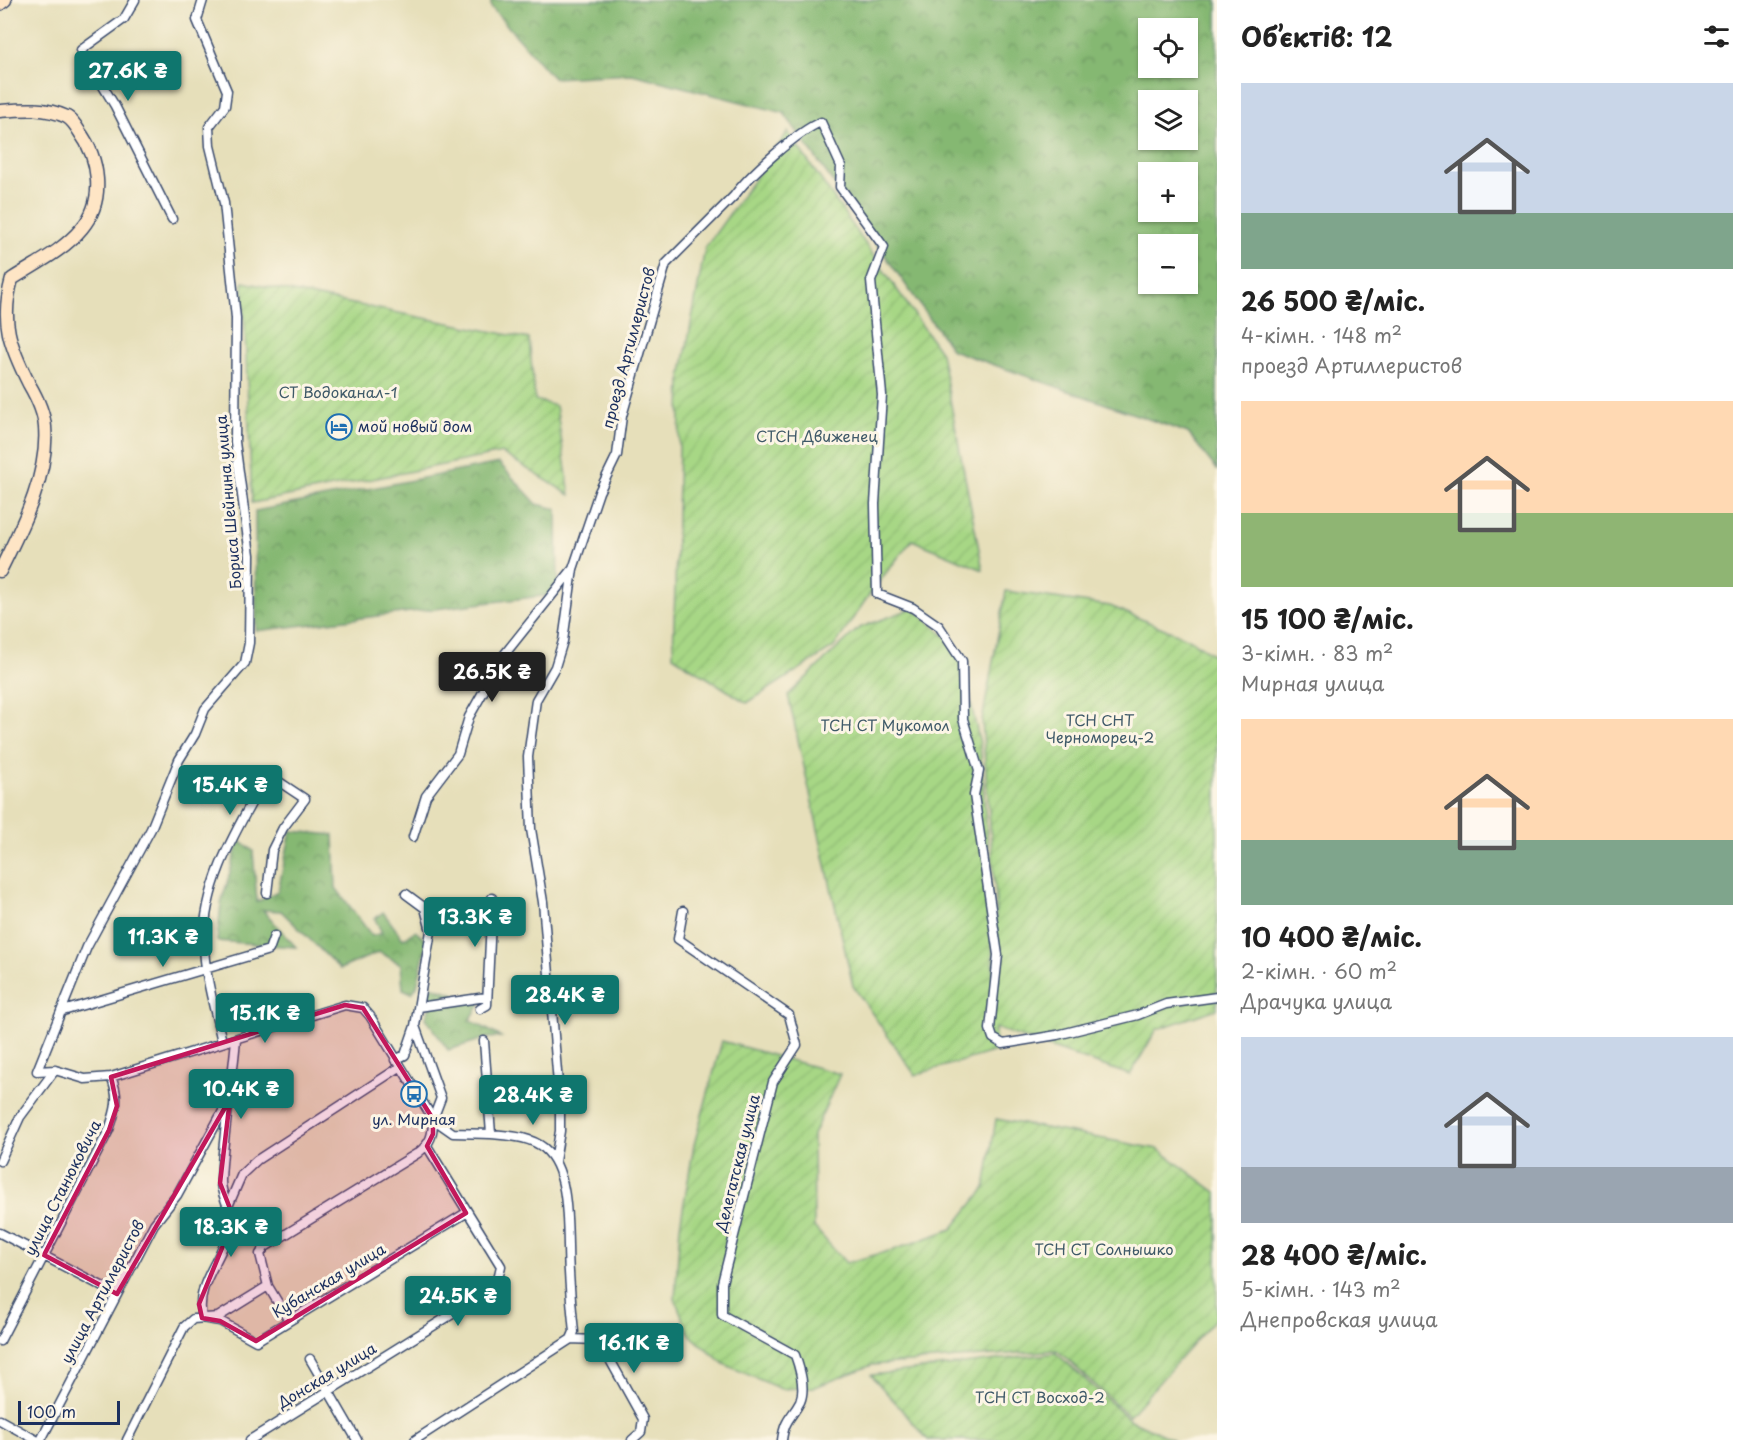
<!DOCTYPE html>
<html lang="uk">
<head>
<meta charset="utf-8">
<style>
	body { margin:0; font-family:"Playpen Sans",sans-serif; background:#f6f6f6; color:#222; height:100vh; display:flex; flex-direction:column; font-size:22px; white-space:nowrap }
	* { box-sizing:border-box; margin:0 }
	p { font-size:20px; color:#767676 }
	.icon { flex:none; width:33px; height:33px; fill:none; stroke:currentColor; stroke-width:2; stroke-linecap:round; stroke-linejoin:round }
	.map { position:relative; flex:1; overflow:hidden }
	.side { display:flex; flex-direction:column; background:#fff; width:540px }
	.side>* { flex:none }
	.buttons { position:absolute; left:1138px; top:18px; display:grid; gap:12px }
	.buttons a { display:grid; place-items:center; width:60px; height:60px; border-radius:0px; background:#fff; box-shadow:0 2px 4px #0004; font-size:30px }
	.scale { position:absolute; left:18px; bottom:15px; width:102px; box-sizing:border-box; padding-left:6px; border:3px solid #1b2f5e; border-top:0; font-size:16px; line-height:21px; white-space:nowrap; color:#1b2f5e; -webkit-text-stroke:4px #fcf5e5; paint-order:stroke }
	.price { position:absolute; translate:-50% -51px; padding:0 14px; border-radius:6px; background:#0f766e; color:#fff; font-size:20px; line-height:39px; filter:drop-shadow(0 2px 3px #0008) }
	.price::after { content:''; position:absolute; left:50%; top:36px; width:18px; height:14px; margin-left:-9px; background:inherit; clip-path:polygon(0 0,100% 0,50% 100%) }
	.price.current { background:#222; color:#fff }
	ul { padding:0; list-style:none }
	li { display:grid; align-content:center; gap:12px; height:318px; padding:0 24px }
	li span { display:grid; place-items:center; height:186px; border-radius:0px; color:#555 }
	li>.icon { margin-inline-start:auto }
	span .icon { width:108px; height:108px; fill:#fffc; stroke-width:1 }
	li b { font-size:26px }
	h2 { display:flex; justify-content:space-between; align-items:center; height:72px; padding:0 24px; font-size:26px }
	main { display:flex; flex:1; min-height:0 }
	.map>svg:first-child { display:block }
</style>
</head>
<body>
<main>
<div class="map">
<svg width="1217" height="1440" viewBox="0 0 1217 1440">
	<defs>
		<pattern id="forest-crowns" width="20" height="18" patternUnits="userSpaceOnUse" patternTransform="scale(1.5)"><rect width="20" height="18" fill="#85b872"/><path d="M2 6a3 3 0 1 1 6 0M12 15a3 3 0 1 1 6 0" fill="none" stroke="#6c9661"/></pattern>
		<pattern id="garden-furrows" width="10" height="10" patternUnits="userSpaceOnUse" patternTransform="scale(1.5)"><rect width="10" height="10" fill="#a7d785"/><path d="M-1 1l2-2M0 10L10 0M9 11l2-2" fill="none" stroke="#8fb975"/></pattern>
	</defs>
	<rect width="100%" height="100%" fill="#fcf5e5"/>
	<filter id="ink" filterUnits="userSpaceOnUse"><feTurbulence type="fractalNoise" baseFrequency=".0167" numOctaves="2"/><feDisplacementMap in="SourceGraphic" scale="12" xChannelSelector="R" yChannelSelector="G"/><feConvolveMatrix kernelMatrix="1 2 1 2 8 2 1 2 1" color-interpolation-filters="sRGB"/></filter>
	<filter id="wash" filterUnits="userSpaceOnUse"><feTurbulence type="fractalNoise" baseFrequency=".008" numOctaves="4" result="noise"/><feDisplacementMap in="SourceGraphic" scale="24" xChannelSelector="R" yChannelSelector="G"/><feGaussianBlur stdDeviation="1.35" result="paint"/><feColorMatrix in="noise" values="0 0 0 0 0 0 0 0 0 0 0 0 0 0 0 0 0 1.4 0 .05"/><feComposite in="paint" operator="in"/></filter>
	<g filter="url(#wash)">
		<rect width="100%" height="100%" fill="#e6dfba"/>
		<!-- forest -->
		<path fill="url(#forest-crowns)" stroke="#507468" stroke-width="1.5" fill-rule="evenodd" d="M 491,0 L 1217,0 L 1217,470 L 1188,433 L 952,350 L 784,113 L 632,74 L 553,78 L 491,7 ZM 1149,28 L 1188,28 L 1188,68 L 1149,68 ZM 1149,100 L 1188,100 L 1188,140 L 1149,140 ZM 1149,172 L 1188,172 L 1188,212 L 1149,212 ZM 1149,244 L 1188,244 L 1188,284 L 1149,284 Z
			M 499,463 L 537,504 L 557,509 L 558,594 L 256,631 L 255,511 Z
			M 291,831 L 334,835 L 336,888 L 372,936 L 382,933 L 375,919 L 383,912 L 403,939 L 415,931 L 427,941 L 417,986 L 412,993 L 403,989 L 401,964 L 379,952 L 340,969 L 281,911 L 263,910 L 296,947 L 217,941 L 221,904 L 239,840 L 253,851 L 257,902 L 278,891 Z
			M 431,986 L 481,1003 L 470,1020 L 501,1037 L 487,1038 L 448,1050 L 426,1018 L 432,1000 L 425,997 Z"/>
		<!-- garden -->
		<path fill="url(#garden-furrows)" stroke="#618372" stroke-width="1.5" d="M 788,132 L 941,353 L 983,570 L 912,540 L 871,592 L 834,647 L 747,703 L 673,656 L 681,378 L 705,248 Z
			M 243,282 L 529,339 L 535,400 L 556,406 L 570,495 L 502,453 L 252,503 Z
			M 1006,591 L 1110,606 L 1189,639 L 1217,657 L 1217,1009 L 1157,1029 L 1130,1075 L 995,1028 L 996,1051 L 915,1075 L 853,986 L 788,695 L 859,628 L 913,608 L 959,649 L 980,744 L 988,847 L 995,1010 L 996,902 L 982,721 Z
			M 722,1041 L 840,1074 L 813,1135 L 814,1227 L 846,1263 L 896,1249 L 952,1229 L 985,1188 L 996,1119 L 1158,1149 L 1217,1193 L 1217,1317 L 1129,1416 L 1057,1350 L 872,1365 L 815,1387 L 781,1389 L 724,1364 L 689,1334 L 675,1299 L 680,1226 L 694,1145 Z
			M 1056,1353 L 1129,1419 L 1174,1440 L 928,1440 L 871,1375 Z"/>
	</g>
	<g filter="url(#ink)">
		<g fill="none" stroke-linecap="round" stroke-linejoin="round">
			<!-- minor casing -->
			<g stroke="#39496c" stroke-width="11">
				<path id="minor" d="M 135,0 L 124,19 L 81,50 L 115,106 L 172,219
					M 203,0 L 197,20 L 227,91 L 225,106 L 209,127 L 210,146 L 224,203 L 236,318 L 235,442 L 250,555 L 249,643 L 245,663 L 205,709 L 195,734 L 179,760 L 151,829 L 87,947 L 37,1071 L 55,1070 L 85,1079 L 111,1077 L 345,1005 L 363,1008 L 370,1016 L 433,1119
					M 413,837 L 426,796 L 458,754 L 469,717 L 504,655 L 572,570
					M 683,911 L 678,939 L 789,1015 L 797,1045 L 773,1082 L 722,1283 L 722,1315 L 795,1355 C 800,1369 806,1388 800,1402 C 791,1419 785,1418 782,1440
					M 419,1007 L 486,997
					M 480,1009 L 487,1005 L 492,898
					M 63,1011 L 269,950 L 274,936
					M 415,1026 L 441,1098 L 433,1119
					M 236,1039 C 232,1086 223,1133 221,1180 C 220,1198 235,1208 228,1233 C 220,1263 195,1284 202,1318 L 220,1321 L 256,1341 L 466,1213
					M 222,1042 C 215,1009 204,975 204,942 C 204,882 236,831 264,780 L 272,777 L 305,799 L 283,828 L 272,850 L 267,893
					M 395,1060 L 405,1055 L 415,1026 L 431,931 L 425,908 L 406,894
					M 0,1161 L 20,1117 L 55,1070
					M 555,1161 L 560,1131 L 560,1108 L 543,902 L 531,829 L 528,757 L 536,700 L 555,667 L 563,641 L 573,569 L 599,492 L 617,455 L 622,416 L 666,264 L 734,196 C 749,175 798,131 821,122 L 841,166 L 840,187 L 884,247 L 871,281 L 882,395 L 875,504 L 877,594 L 913,608 L 939,626 L 962,661 L 963,719 L 979,771 L 974,795 L 998,955 L 990,1029 L 993,1038 L 1003,1044 L 1057,1035 L 1138,1015 L 1166,1004 L 1217,997
					M 229,1204 L 242,1174 L 257,1160 L 400,1067
					M 0,1233 L 117,1294
					M 268,1286 L 289,1321
					M 571,1339 L 595,1340 L 604,1349 L 643,1419 L 641,1432 L 632,1440
					M 0,1341 L 109,1130 C 116,1110 120,1098 111,1077
					M 310,1359 L 357,1440
					M 0,1420 L 36,1440
					M 41,1440 L 154,1224 L 177,1195 L 228,1102
					M 127,1440 L 184,1327 L 193,1319 L 218,1317 L 268,1286 L 260,1254 L 265,1247 L 418,1153 C 431,1143 433,1135 433,1119 L 453,1133 L 491,1134 L 484,1041
					M 250,1440 L 486,1293 L 498,1279 L 501,1266 L 427,1146
					M 415,1440 L 571,1339 L 574,1332 C 572,1312 570,1292 569,1272 C 566,1237 573,1172 544,1148 C 529,1136 510,1136 491,1134"/>
			</g>
			<!-- secondary casing -->
			<g stroke="#39496c" stroke-width="15">
				<path id="secondary" d="M 0,4 L 5,0
					M 0,111 C 24,109 45,107 67,117 C 72,120 76,126 79,131 C 99,158 106,200 82,228 C 63,251 37,263 12,279 C 0,321 10,346 29,384 C 36,396 44,413 45,427 C 49,476 21,528 0,571"/>
			</g>
			<!-- minor -->
			<use href="#minor" stroke="#fff" stroke-width="8"/>
			<!-- secondary -->
			<use href="#secondary" stroke="#fee5c5" stroke-width="12"/>
		</g>
	</g>
	<!-- marked area -->
	<path fill="#c2185b" fill-opacity="0.2" stroke="#c2185b" stroke-width="4.5" stroke-linejoin="round" d="M 345,1005 L 363,1008 L 433,1119 L 433,1134 L 427,1146 L 466,1213 L 256,1341 L 220,1321 L 202,1318 L 199,1304 L 229,1231 L 231,1211 L 220,1183 L 230,1099 L 117,1294 L 44,1255 L 109,1130 L 117,1106 L 111,1077 Z"/>
	<!-- icons -->
	<defs>
		<g id="hotel-ring" transform="scale(1.35)"><circle r="9.5" fill="#fcf5e5" stroke="#1f6fb2" stroke-width="1.5"/><path d="M-6-4.5h1.5V1H6V5H4.5V3h-9V5H-6ZM-4 0a1.8 1.8 0 1 1 3.6 0ZM.5 0V-2.5h3Q6-2.5 6 0Z" fill="#1f6fb2"/></g>
		<g id="bus-ring" transform="scale(1.35)"><circle r="9.5" fill="#fcf5e5" stroke="#1f6fb2" stroke-width="1.5"/><path d="M-5-6H5V4H4V6H2V4H-2V6H-4V4H-5ZM-3.5-4V0h7V-4ZM-3.5 1.2v1.5H-2V1.2ZM2 1.2v1.5H3.5V1.2Z" fill="#1f6fb2"/></g>
	</defs>
	<g fill-rule="evenodd">
		<use href="#hotel-ring" x="339" y="427"/>
		<use href="#bus-ring" x="414" y="1094"/>
	</g>
	<g text-anchor="middle" stroke-width="6" stroke-linejoin="round" paint-order="stroke">
		<!-- street labels -->
		<g font-size="15" fill="#1b2f5e" stroke="#fcf5e5">
			<text transform="translate(629 348) rotate(-75)" y="5">проезд Артиллеристов</text>
			<text transform="translate(229 502) rotate(-95)" y="5">Бориса Шейнина улица</text>
			<text transform="translate(738 1163) rotate(-76)" y="5">Делегатская улица</text>
			<text transform="translate(63 1188) rotate(-63)" y="5">улица Станюковича</text>
			<text transform="translate(329 1281) rotate(-31)" y="5">Кубанская улица</text>
			<text transform="translate(103 1292) rotate(-62)" y="5">улица Артиллеристов</text>
			<text transform="translate(327 1376) rotate(-31)" y="5">Донская улица</text>
		</g>
		<!-- park labels -->
		<g font-size="15" fill="#3e5968" stroke="#fcf5e5">
			<text x="338" y="398">СТ Водоканал-1</text>
			<text x="817" y="442">СТСН Движенец</text>
			<text x="1100" y="726">ТСН СНТ<tspan x="1100" dy="17">Черноморец-2</tspan></text>
			<text x="885" y="731">ТСН СТ Мукомол</text>
			<text x="1104" y="1255">ТСН СТ Солнышко</text>
			<text x="1040" y="1403">ТСН СТ Восход-2</text>
		</g>
		<!-- poi labels -->
		<g font-size="15" fill="#1b2f5e" stroke="#fcf5e5" text-anchor="start">
			<text x="358" y="432">мой новый дом</text>
			<text x="414" y="1125" text-anchor="middle">ул. Мирная</text>
		</g>
	</g>
</svg>
<div class="buttons">
<a><svg class="icon" aria-label="locate" viewBox="0 0 24 24"><circle cx="12" cy="12" r="6"/><path d="M12 2v4M12 18v4M2 12h4M18 12h4"/></svg></a>
<a><svg class="icon" aria-label="layers" viewBox="0 0 24 24"><path d="M12 4l9 5-9 5-9-5zM3 14l9 5 9-5"/></svg></a>
<a>+</a>
<a>−</a>
</div>
<div class="scale">100 m</div>
<b class="price" style="left:128px;top:102px">27.6K ₴</b>
<b class="price current" style="left:492px;top:703px">26.5K ₴</b>
<b class="price" style="left:230px;top:816px">15.4K ₴</b>
<b class="price" style="left:475px;top:948px">13.3K ₴</b>
<b class="price" style="left:163px;top:968px">11.3K ₴</b>
<b class="price" style="left:565px;top:1026px">28.4K ₴</b>
<b class="price" style="left:265px;top:1044px">15.1K ₴</b>
<b class="price" style="left:241px;top:1120px">10.4K ₴</b>
<b class="price" style="left:533px;top:1126px">28.4K ₴</b>
<b class="price" style="left:231px;top:1258px">18.3K ₴</b>
<b class="price" style="left:458px;top:1327px">24.5K ₴</b>
<b class="price" style="left:634px;top:1374px">16.1K ₴</b>
</div>
<section class="side">
<h2>Об’єктів: 12<svg class="icon" aria-label="filters" viewBox="0 0 24 24"><path d="M4 7h16M4 17h16"/><circle cx="9" cy="7" r="2"/><circle cx="15" cy="17" r="2"/></svg></h2>
<ul>
<li><span style="background:linear-gradient(#c9d6e8 70%,#7fa58c 0)"><svg class="icon" aria-label="home" viewBox="0 0 24 24"><path d="M3 11l9-7 9 7M6 9v11h12V9"/></svg></span><div><b>26 500 ₴/міс.</b><p>4-кімн. · 148 m²</p><p>проезд Артиллеристов</p></div></li>
<li><span style="background:linear-gradient(#ffd9b3 60%,#8fb573 0)"><svg class="icon" aria-label="home" viewBox="0 0 24 24"><path d="M3 11l9-7 9 7M6 9v11h12V9"/></svg></span><div><b>15 100 ₴/міс.</b><p>3-кімн. · 83 m²</p><p>Мирная улица</p></div></li>
<li><span style="background:linear-gradient(#ffd9b3 65%,#7fa58c 0)"><svg class="icon" aria-label="home" viewBox="0 0 24 24"><path d="M3 11l9-7 9 7M6 9v11h12V9"/></svg></span><div><b>10 400 ₴/міс.</b><p>2-кімн. · 60 m²</p><p>Драчука улица</p></div></li>
<li><span style="background:linear-gradient(#c9d6e8 70%,#9aa5b1 0)"><svg class="icon" aria-label="home" viewBox="0 0 24 24"><path d="M3 11l9-7 9 7M6 9v11h12V9"/></svg></span><div><b>28 400 ₴/міс.</b><p>5-кімн. · 143 m²</p><p>Днепровская улица</p></div></li>
</ul>
</section>
</main>
</body>
</html>
